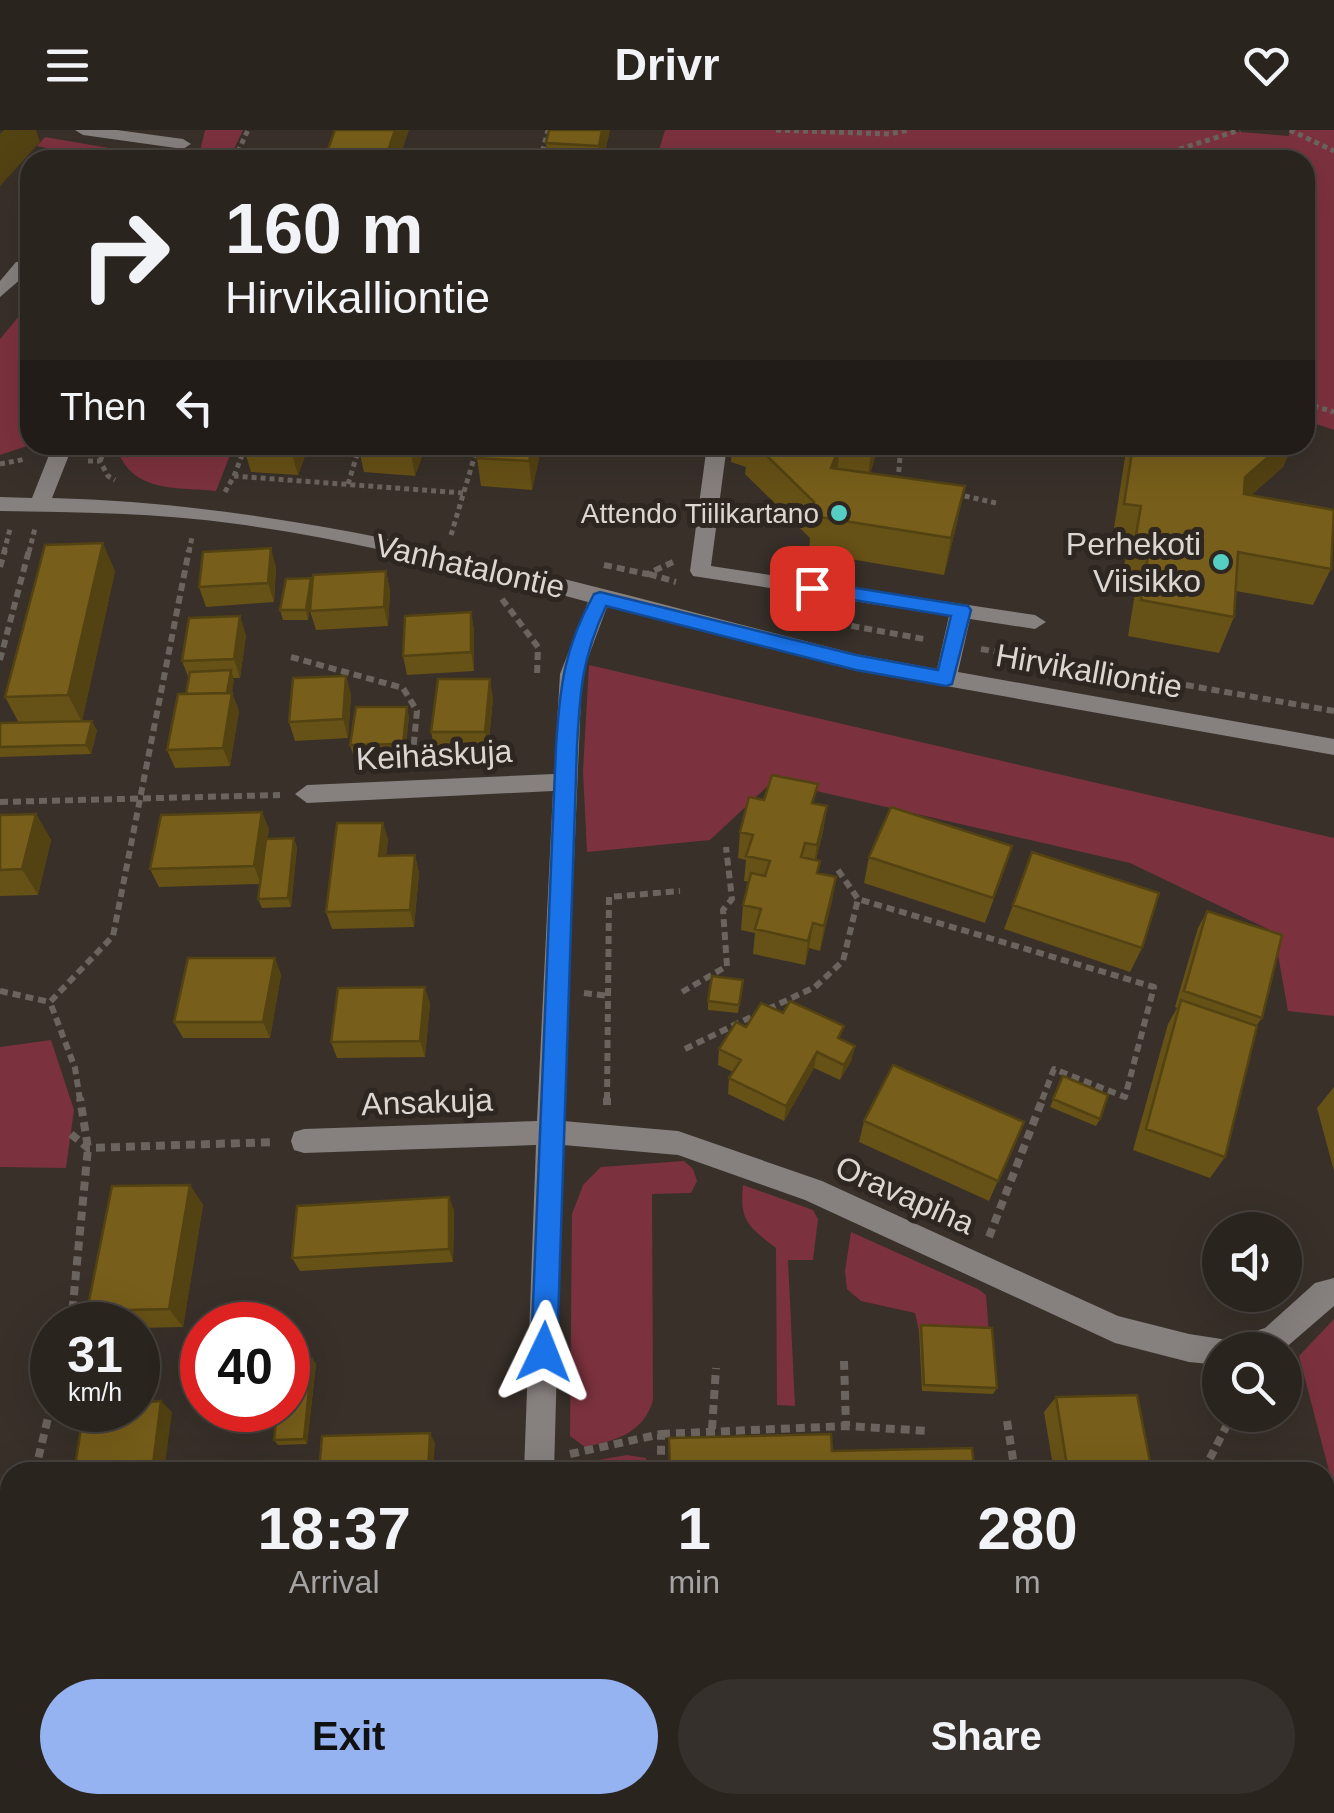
<!DOCTYPE html>
<meta charset="utf-8">
<style>
:root{--surface:#2a241f;--page:#36302c;--text:#f1f3f6;--muted:#a5a4a4;--line:#46413d;--accent:#95b2f1}
body{margin:0;font-family:Arial,sans-serif;background:var(--page);color:var(--text);height:100vh;display:flex;flex-direction:column;font-size:38px;white-space:nowrap}
*{box-sizing:border-box;margin:0}
p{font-size:32px;color:var(--muted)}
.icon{flex:none;width:55px;height:55px;fill:none;stroke:currentColor;stroke-width:2;stroke-linecap:round;stroke-linejoin:round}
.map{position:relative;flex:1;overflow:hidden}
.drawer{position:absolute;left:0px;top:1332px;width:1335px;height:352px;display:flex;flex-direction:column;background:var(--surface);border-radius:30px 30px 0 0;box-shadow:0 10px 40px #0002,0 0 0 2px var(--line)}
.drawer>*{flex:none}
.guide{position:absolute;left:20px;top:20px;width:1295px;height:305px;border-radius:30px;box-shadow:0 10px 40px #0002,0 0 0 2px var(--line);background:#2a241f;color:var(--text);overflow:hidden}
.buttons{position:absolute;left:1202px;top:1082px;display:grid;gap:20px}
.buttons a{display:grid;place-items:center;width:100px;height:100px;border-radius:50%;background:var(--surface);box-shadow:0 10px 40px #0002,0 0 0 2px var(--line);font-size:50px}
.speed{position:absolute;left:30px;top:1172px;display:flex;gap:20px;font-size:50px;font-weight:700;text-align:center}
.speed>*{display:grid;place-content:center;width:130px;height:130px;border-radius:50%;background:var(--surface);box-shadow:0 10px 40px #0002,0 0 0 2px var(--line);line-height:1}
.speed small{font-size:25px;font-weight:400}
.speed .limit{border:15px solid #d22;background:#fff;color:#111}
.pin{position:absolute;display:grid;place-items:center;width:85px;height:85px;color:#fff;margin:-42px;border-radius:20px;box-shadow:0 5px 15px #0006}
.me{position:absolute;width:110px;margin:-55px;rotate:2deg;stroke-linejoin:round;filter:drop-shadow(0 0 8px #0008)}
.turn{display:flex;align-items:center;gap:35px;height:210px;padding:0 40px;font-size:45px}
.turn .icon{width:130px;height:130px;stroke-width:2.5}
.turn b{display:block;font-size:70px;line-height:85px}
.then{display:flex;align-items:center;height:95px;padding:0 40px;background:#0003;gap:20px;font-size:38px}
.eta{display:flex;justify-content:space-evenly;align-items:center;height:170px;text-align:center}
.eta b{font-size:60px;font-weight:700;line-height:70px}
.cta{display:flex;gap:20px;margin-top:auto;padding:20px 40px}
.cta a{flex:1;height:115px;border-radius:60px;background:var(--accent);color:#111;font-size:40px;font-weight:700;line-height:115px;text-align:center}
.cta a+a{background:var(--page);color:var(--text)}
header{display:flex;justify-content:space-between;align-items:center;height:130px;padding:0 40px;background:var(--surface);font-size:45px;font-weight:700}
.map>svg:first-child{display:block}
.green{fill:#7c323e}
.lines{fill:none;stroke-linecap:round;stroke-linejoin:round}
.path-far2{stroke:#6b645e;stroke-width:5;stroke-dasharray:5 4;stroke-linecap:butt}
.path-far1{stroke:#6b645e;stroke-width:6;stroke-dasharray:8 5;stroke-linecap:butt}
.path{stroke:#6b645e;stroke-width:8;stroke-dasharray:9 6;stroke-linecap:butt}
.minor{fill:#86807e;fill-rule:evenodd}
.wall{fill:#665116}
.shaded-wall{fill:#534212}
.building{fill:#775e1a;stroke:#534212;stroke-width:2.5}
.route{fill:#1a73e8;stroke:#114b97;stroke-width:2.5}
.poi-dot{fill:#55cec4;stroke:#2e2620;stroke-width:4}
.labels{text-anchor:middle;stroke-width:10;stroke-linejoin:round;paint-order:stroke}
.far-poi-label{font-size:28px;fill:#dcd6d2;stroke:#2e2620;text-anchor:end}
.poi-label{font-size:32px;fill:#dcd6d2;stroke:#2e2620;text-anchor:end}
.street-label{font-size:32px;fill:#dcd6d2;stroke:#2e2620}
</style>
<header><svg class="icon" aria-label="menu" viewBox="0 0 24 24"><path d="M4 6h16M4 12h16M4 18h16"/></svg>Drivr<svg class="icon" aria-label="heart" viewBox="0 0 24 24"><path d="M12 20l-8-8c-3-5 5-10 8-4 3-6 11-1 8 4z"/></svg></header>
<div class="map">
<svg width="1334" height="1683" viewBox="0 0 1334 1683">
<rect width="100%" height="100%" fill="#383029"/>
<!-- green -->
<path class="green" d="M205,0H243L229,30H198Z
M665,0H1215L1289,6V0H1334V300L1305,290V30H656Z
M45,7L126,21L152,19L156,30H105L37,16Z
M30,173V315L0,325V209Z
M123,315H234L216,361C179,357 136,363 119,324Z
M589,535L1334,708V886L1288,881L1274,802L1130,733L773,651L710,710L587,722L583,641Z
M51,910L74,980L66,1038L0,1037V917Z
M684,1031L693,1039L697,1051L691,1063L652,1064L653,1270C644,1303 615,1311 585,1317L570,1306L572,1084L583,1055L601,1037Z
M743,1055L813,1080L818,1089L813,1130H788L795,1276L777,1275L776,1118C749,1097 739,1091 743,1055Z
M851,1102L978,1159L986,1165L989,1204L919,1201L915,1183L861,1171L847,1159L845,1141Z
M1334,1189V1360L1299,1226Z
M627,1325L646,1328L648,1342H568L569,1335Z"/>
<g class="lines">
<!-- path-far2 -->
<path class="path-far2" d="M776,0L889,4L909,0
M1290,0L1334,21
M234,30L248,0
M540,30L548,0
M1145,30L1240,0
M1305,273L1334,282
M88,331H100L108,346L115,350
M100,331L107,315
M0,334L26,329
M234,346L246,315
M898,351L901,315
M348,354L360,315
M225,362L234,346L463,363
M956,364L996,373
M451,405L478,315
M4,422L10,399
M29,422L35,398
M189,422L192,407"/>
<!-- path-far1 -->
<path class="path-far1" d="M604,435L647,444L673,432
M0,437L5,420
M649,444L676,452
M502,469L538,517L537,545
M813,489L924,509
M981,519L1334,581
M291,527L403,558L417,581L412,632
M0,530L29,420
M0,672L280,665
M838,740L858,769L1154,857L1125,967L1054,939L1042,970
M0,861L50,872
M682,862L727,836L723,780L732,769L726,717
M584,863L609,866
M768,879L815,857L843,831L858,769
M685,919L757,884
M80,970L75,938L50,872L113,806L189,420
M607,970L609,767L680,761"/>
<!-- path -->
<path class="path" d="M607,975V968
M71,1004L88,1018L275,1012
M989,1107L1043,968
M71,1195L88,1018L80,968
M844,1231L846,1296
M1007,1291L1015,1342
M712,1299L716,1238
M661,1304L846,1296L929,1301
M570,1324L661,1304V1342
M35,1342L52,1271
M1203,1342L1227,1295
M0,1490L10,1448
M0,1491H10
M660,1675V1683
M1075,1675L1076,1683
M1261,1675L1263,1683
M875,1683L876,1675"/>
<!-- minor -->
<path class="minor" d="M75,0H117L183,9L191,14L183,19L83,5Z
M30,131V141L0,167V151L16,132Z
M53,315H73L52,368C327,375 590,458 856,524L937,539L949,486L693,446L690,441L707,315H727L711,436L1035,485L1046,492L1035,499L970,489L958,542L1334,609V625L856,540L607,477L582,544L563,991L678,1001L822,1051L1118,1186L1189,1204L1228,1210L1265,1198L1315,1153L1334,1148V1176L1283,1220H1220V1235L1189,1232L1115,1213L805,1070L678,1025L563,1015L554,1342H524L536,1015L304,1023L294,1020L291,1011L294,1002L304,999L537,991L553,661L307,673L295,664L307,655L554,644L560,544L588,472C472,440 356,410 237,394C158,383 79,382 0,381V367L32,368Z
M509,1675H543L542,1683H508Z"/>
</g>
<!-- wall -->
<path class="wall" d="M549,0H610L603,30H547L546,13Z
M243,315H309L298,345L251,342Z
M358,315H426L415,346L364,342Z
M542,315L532,360L481,356L477,328Z
M732,315H879L870,343L957,393L944,445L809,422L810,408L745,344L746,337L731,332Z
M1129,315H1292L1283,337L1251,365L1331,439L1313,475L1236,461L1234,487L1219,523L1128,506L1137,450L1122,448L1128,413L1112,411L1125,327Z
M276,437L274,472L206,477L199,457Z
M115,441L82,591L97,600L91,624L0,627V593H19L5,567Z
M386,441L390,461L388,496L316,500L310,481L311,471L308,490H283L280,480L311,448L313,455Z
M471,482L474,501V541L407,545L403,526Z
M246,505L240,548H233L232,563L239,581L230,636L175,638L167,620L186,564L189,549L182,531Z
M346,546L351,565L348,608L295,611L289,592Z
M493,568L488,620H435L431,602Z
M409,586L405,623L353,624L350,615Z
M764,670L827,676L823,702L816,730L818,744L836,747L820,821L809,818L805,835L753,824L755,803L741,800L743,775L749,752L744,751L746,730L738,728L740,702Z
M262,682L269,700L267,709L297,717L291,777L262,778L258,769L260,754L159,757L150,739Z
M36,684L51,710L38,765L0,766V685Z
M383,693L388,710L386,726L415,725L419,743L414,797L332,799L326,782Z
M869,727L1004,741L985,793L864,753Z
M1013,775L1142,818L1130,842L1004,799Z
M1207,781L1262,888L1256,896L1225,1027L1210,1048L1133,1020L1168,894L1177,878L1175,877L1198,798Z
M275,828L281,845L270,908H183L174,892Z
M743,850L738,883L708,880V871Z
M430,873L425,927L337,928L331,912Z
M746,897L841,910L855,916L851,931L840,950L814,938L784,991L728,964L729,948L733,942L718,935L719,919Z
M1063,946L1100,989L1096,996L1050,977Z
M1334,957V1041L1317,978Z
M864,991L1024,992L989,1071L859,1012Z
M190,1055L203,1075L183,1197L138,1198V1195H100L87,1181Z
M454,1080L453,1132L300,1141L292,1128Z
M921,1195L997,1258L993,1264L922,1261L919,1201Z
M312,1229L316,1234L307,1314L278,1315L274,1310Z
M1056,1267L1152,1342H1054L1044,1282Z
M1334,1421V1680L1292,1682L1291,1675H1325Z
M900,1675H1006L1005,1683H899Z"/>
<!-- shaded-wall -->
<path class="shaded-wall" d="M4,0H36L40,12L0,56V4Z
M395,0H409L399,30H385Z
M602,0H610L603,30H599V16Z
M291,315H309L298,345L290,317Z
M411,315H426L415,346L410,318Z
M533,315H542L532,360L529,331Z
M840,315L836,352L831,338Z
M872,315H879L867,354Z
M1282,315H1292L1283,337L1230,384L1245,347Z
M965,356L957,393L944,445L951,408Z
M103,413L115,441L82,592L68,565Z
M271,418L276,437L274,472L268,453Z
M386,441L390,461L388,496L384,477Z
M311,448L313,458L308,490L306,480Z
M471,482L474,501V541L471,522Z
M240,486L246,505L240,548L234,529Z
M231,540L234,550L232,563L239,581L230,636L223,618L226,568Z
M346,546L351,565L348,608L343,589Z
M490,549L493,568L488,620L485,602Z
M407,577L409,586L405,623L403,614Z
M92,591L97,600L91,624L86,615Z
M827,676L823,702L813,741L817,715Z
M262,682L269,700L261,754L254,736Z
M36,684L51,710L38,765L22,739Z
M383,693L388,710L384,743L379,726Z
M294,708L297,717L291,777L288,768Z
M415,725L419,743L414,797L410,780Z
M836,747L832,772L820,821L824,796Z
M813,793L809,818L805,835L808,811Z
M275,828L281,845L270,908L263,892Z
M425,857L430,873L425,927L420,911Z
M855,916L851,931L840,950L844,935Z
M817,922L814,938L784,991L786,976Z
M190,1055L203,1075L183,1197L169,1179Z
M449,1067L454,1080L453,1132L449,1119Z
M312,1229L316,1234L307,1314L304,1309Z
M161,1271L172,1282L164,1342H152Z
M430,1303L435,1313L433,1342H428Z
M96,1675H116L115,1683H95Z
M380,1675H390V1683H380Z"/>
<!-- building -->
<path class="building" d="M335,0H395L385,30H324Z
M549,0H602L599,16L546,13Z
M380,315H411L410,318Z
M481,315H533L529,331L477,328Z
M756,315H840L831,338L965,356L951,408L813,386L814,372Z
M843,315H872V317Z
M1133,315H1282L1245,347L1244,364L1334,380L1331,439L1238,422L1234,487L1141,470L1150,414L1135,411L1141,376L1124,374Z
M103,413L68,565L5,567L45,415Z
M271,418L268,453L199,457L203,422Z
M386,441L384,477L310,481L313,445Z
M311,448L306,480H280L286,449Z
M471,482V522L403,526L405,486Z
M240,486L234,529L182,531L189,488Z
M231,540L227,563L186,564L190,542Z
M346,546L343,589L289,592L293,548Z
M438,549H490L485,602H431Z
M232,563L223,618L167,620L178,564Z
M356,577H407L403,614L350,615Z
M92,591L86,615L0,617V593Z
M772,645L818,654L812,673L827,676L817,715L805,713L801,727L820,731L817,743L836,747L824,796L813,793L808,811L755,799L761,779L743,775L751,743L765,746L770,731L746,726L753,705L740,702L749,667L764,670Z
M891,677L1012,716L993,768L869,727Z
M262,682L254,736L150,739L161,685Z
M36,684L22,739L0,740V685Z
M337,693H383L379,726L415,725L410,780L326,782Z
M294,708L288,768L258,769L266,709Z
M1032,722L1159,763L1142,818L1013,775Z
M1207,781L1282,805L1262,888L1184,861Z
M188,828H275L263,892H174Z
M712,846L743,850L739,875L708,871Z
M425,857L420,911L331,912L338,858Z
M1181,870L1257,896L1225,1027L1146,999Z
M790,871L844,896L838,908L855,916L844,935L817,922L786,976L729,948L741,930L719,919L736,892L746,897L761,873L783,883Z
M893,935L1024,992L998,1051L864,991Z
M1063,946L1108,965L1100,989L1053,969Z
M190,1055L169,1179L87,1181L112,1056Z
M449,1067V1119L292,1128L297,1076Z
M921,1195L992,1198L997,1258L924,1255Z
M312,1229L304,1309L274,1310L277,1280H288V1230Z
M1137,1265L1152,1342H1068L1056,1267Z
M161,1271L152,1342H74L84,1280H138V1273Z
M430,1303L428,1342H319L322,1306Z
M831,1304L832,1321L972,1318L975,1342H670L669,1308Z
M1325,1388L1334,1421V1678H1315L1314,1675H1325Z
M10,1629V1675H96L95,1683H1Z
M243,1675H380V1683H243Z
M691,1675H782V1683H691Z
M908,1675H1006L1005,1683H907Z"/>
<!-- route -->
<path class="route" d="M812,451L968,476L971,480L952,554L946,556L856,540L606,476C582,528 580,560 577,616L557,1222L553,1231L544,1235L535,1231L531,1222L556,616C560,556 564,518 594,464L600,462L856,525L938,540L951,486L805,462V453Z"/>
<!-- markers -->
<g class="poi-dot">
<circle cx="839" cy="383" r="10"/>
<circle cx="1221" cy="432" r="10"/>
</g>
<g class="labels">
<!-- far-poi labels -->
<g class="far-poi-label">
<text x="819" y="393">Attendo Tiilikartano</text>
</g>
<!-- poi labels -->
<g class="poi-label">
<text x="1201" y="425">Perhekoti<tspan x="1201" dy="37">Viisikko</tspan></text>
</g>
<!-- street labels -->
<g class="street-label">
<text transform="translate(470 436) rotate(13)" y="11">Vanhatalontie</text>
<text transform="translate(1089 541) rotate(10)" y="11">Hirvikalliontie</text>
<text transform="translate(434 625) rotate(-3)" y="11">Keihäskuja</text>
<text transform="translate(427 972) rotate(-2)" y="11">Ansakuja</text>
<text transform="translate(905 1065) rotate(24)" y="11">Oravapiha</text>
</g>
</g>
</svg>
<div class="buttons">
<a><svg class="icon" aria-label="sound" viewBox="0 0 24 24"><path d="M4 9h4l5-4v14l-5-4H4zM17 9q2 3 0 6"/></svg></a>
<a><svg class="icon" aria-label="search" viewBox="0 0 24 24"><circle cx="10" cy="10" r="6"/><path d="M15 15l6 6"/></svg></a>
</div>
<div class="speed"><div>31<small>km/h</small></div><div class="limit">40</div></div>
<div class="pin" style="left:812px;top:458px;background:#d93025"><svg class="icon" aria-label="arrive" viewBox="0 0 24 24"><path d="M6 21V4h12l-3 4 3 4H6"/></svg></div>
<svg class="me" style="left:544px;top:1222px" viewBox="-20 -20 40 40"><path d="M0-17L14 15 0 8-14 15z" fill="#1a73e8" stroke="#fff" stroke-width="4"/></svg>
<div class="guide">
<div class="turn"><svg class="icon" aria-label="right" viewBox="0 0 24 24"><path d="M7 20v-9h11M14 6l5 5-5 5"/></svg><div><b>160 m</b>Hirvikalliontie</div></div>
<div class="then">Then<svg class="icon" aria-label="left" viewBox="0 0 24 24"><path d="M17 20v-9H6M10 6l-5 5 5 5"/></svg></div>
</div>
<section class="drawer">
<div class="eta">
<div><b>18:37</b><p>Arrival</p></div>
<div><b>1</b><p>min</p></div>
<div><b>280</b><p>m</p></div>
</div>
<div class="cta"><a>Exit</a><a>Share</a></div>
</section>
</div>
